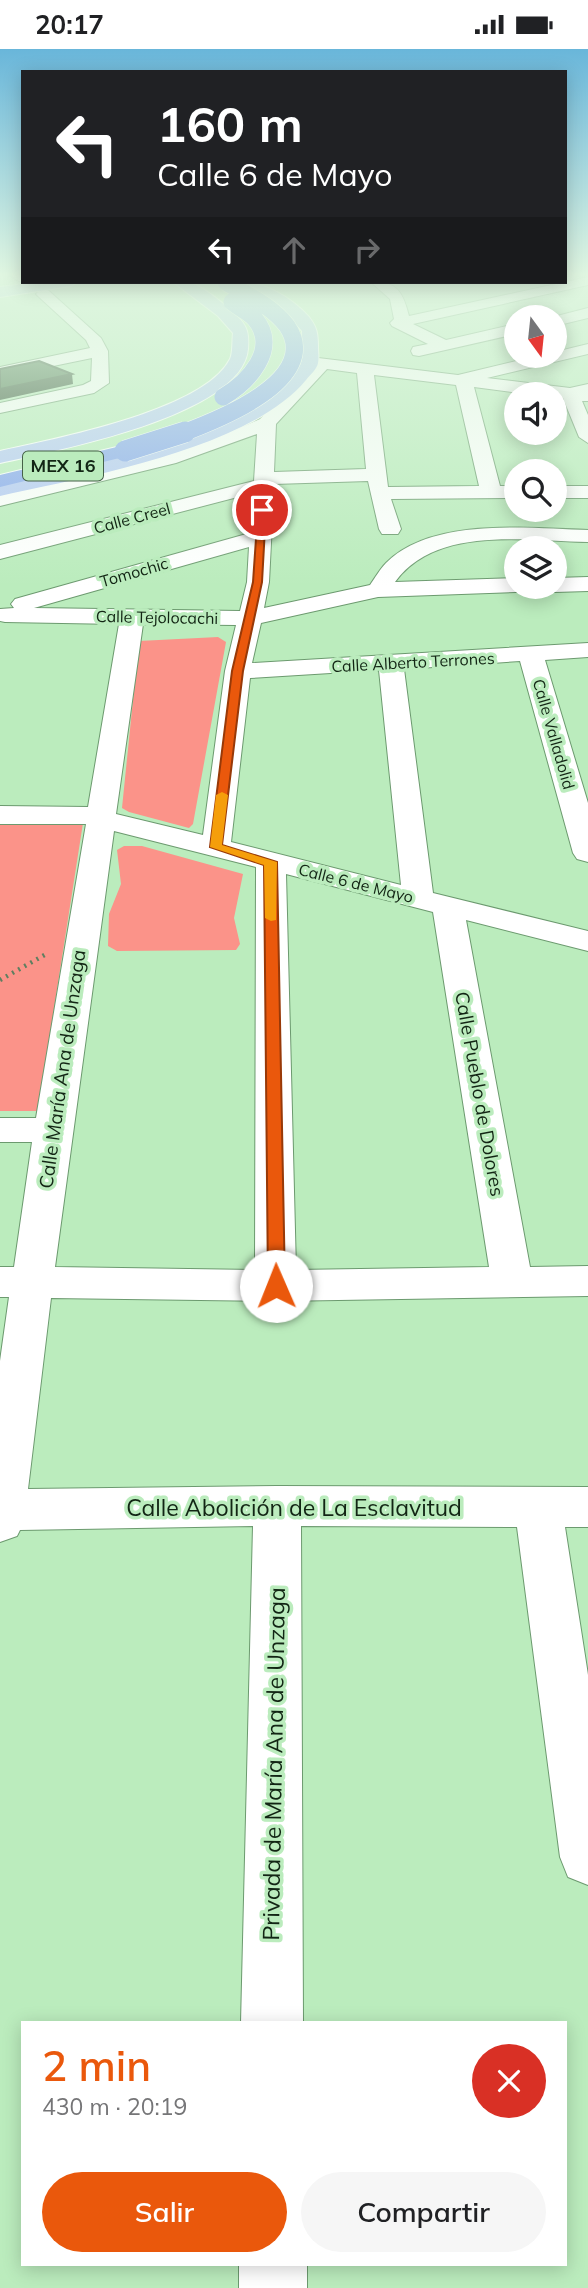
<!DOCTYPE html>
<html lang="es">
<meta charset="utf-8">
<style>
:root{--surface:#fff;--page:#f6f6f6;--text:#202124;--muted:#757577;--accent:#ea580c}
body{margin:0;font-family:Mulish,sans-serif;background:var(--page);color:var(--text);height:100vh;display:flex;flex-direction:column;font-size:26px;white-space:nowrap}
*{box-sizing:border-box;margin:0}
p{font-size:23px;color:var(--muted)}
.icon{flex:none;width:38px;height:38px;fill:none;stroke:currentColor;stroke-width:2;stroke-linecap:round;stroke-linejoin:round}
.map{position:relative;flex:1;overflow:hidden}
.side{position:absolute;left:21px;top:1972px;width:546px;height:245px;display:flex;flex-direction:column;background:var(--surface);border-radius:0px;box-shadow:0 4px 18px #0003}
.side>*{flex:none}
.banner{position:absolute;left:21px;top:21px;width:546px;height:214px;border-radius:0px;box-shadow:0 4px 18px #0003;background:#202124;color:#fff;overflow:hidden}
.needle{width:46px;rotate:165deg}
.fabs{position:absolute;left:504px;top:256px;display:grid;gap:14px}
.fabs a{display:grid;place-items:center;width:63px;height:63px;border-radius:50%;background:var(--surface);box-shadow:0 4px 18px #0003;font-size:35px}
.pin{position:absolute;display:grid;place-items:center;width:60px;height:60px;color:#fff;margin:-30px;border:4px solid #fff;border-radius:50%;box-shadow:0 2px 7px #0007}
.me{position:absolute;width:77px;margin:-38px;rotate:359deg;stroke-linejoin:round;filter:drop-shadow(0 0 5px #0008)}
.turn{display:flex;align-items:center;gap:24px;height:147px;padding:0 21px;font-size:32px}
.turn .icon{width:91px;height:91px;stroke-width:2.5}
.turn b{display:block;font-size:49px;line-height:60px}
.lanes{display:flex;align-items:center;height:66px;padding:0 21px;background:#0003;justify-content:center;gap:35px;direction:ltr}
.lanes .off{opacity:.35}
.round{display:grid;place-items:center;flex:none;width:74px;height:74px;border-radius:37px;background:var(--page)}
.headline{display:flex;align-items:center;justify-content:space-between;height:119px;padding:0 21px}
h1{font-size:42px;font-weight:600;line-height:52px;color:var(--accent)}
.cta{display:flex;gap:14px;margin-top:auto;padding:14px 21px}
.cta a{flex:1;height:80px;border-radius:42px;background:var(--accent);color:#fff;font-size:28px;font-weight:600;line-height:80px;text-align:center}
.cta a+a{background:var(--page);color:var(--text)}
.status{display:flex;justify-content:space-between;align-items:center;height:49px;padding:0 35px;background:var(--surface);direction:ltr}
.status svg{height:19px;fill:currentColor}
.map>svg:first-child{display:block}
.green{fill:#fb9389}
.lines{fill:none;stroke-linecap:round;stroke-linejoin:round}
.minor-casing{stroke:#6c9a6f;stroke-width:2}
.major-casing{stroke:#fff;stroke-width:2}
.highway-casing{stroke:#fff;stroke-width:2}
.path{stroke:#5e7f60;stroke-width:4.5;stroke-dasharray:2 5;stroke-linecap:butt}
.minor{fill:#fff;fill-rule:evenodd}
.major{fill:#b7caf7;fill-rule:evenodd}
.highway{fill:#87a7f1;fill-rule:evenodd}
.highway-bridge-far1-casing{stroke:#fff;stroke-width:18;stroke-linecap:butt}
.highway-bridge-casing{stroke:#fff;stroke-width:22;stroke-linecap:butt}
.highway-bridge-far1{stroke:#87a7f1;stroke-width:17}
.highway-bridge{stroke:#87a7f1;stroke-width:21}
.shaded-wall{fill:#2b4a2d}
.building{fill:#3d6940;stroke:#2b4a2d;stroke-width:2}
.route{fill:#ea580c;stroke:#983908;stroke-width:2}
.slow{fill:#f59e0b}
.labels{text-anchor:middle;stroke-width:7;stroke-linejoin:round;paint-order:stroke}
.far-street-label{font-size:16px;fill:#122514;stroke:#bbecbd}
.shield{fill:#bbecbd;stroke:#456147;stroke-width:2}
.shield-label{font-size:18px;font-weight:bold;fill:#122514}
.street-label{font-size:19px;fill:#122514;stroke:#bbecbd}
.near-street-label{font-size:23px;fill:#122514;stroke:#bbecbd}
</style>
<div class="status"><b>20:17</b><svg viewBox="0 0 49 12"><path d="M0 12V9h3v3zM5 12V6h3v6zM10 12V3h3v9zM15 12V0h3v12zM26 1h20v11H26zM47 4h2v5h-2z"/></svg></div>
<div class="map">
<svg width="588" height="2239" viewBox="0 0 588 2239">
<rect width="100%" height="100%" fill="#bbecbd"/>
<!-- green -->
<path class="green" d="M218,588L226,593L193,775L189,779L129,763L122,759L139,592Z
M83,774L38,1062H0V775Z
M124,797H142L243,825L234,869L240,895L236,901L117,902L108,897L109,865L121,835L117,801Z"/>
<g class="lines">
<defs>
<path id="minor" d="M10,224H23V233H26C19,234 13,229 10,224Z
M588,228V236L413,275L446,291L516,275V285L419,307L413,306L411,302L413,298L428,295L392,277L390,274L394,270L390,250L371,233C397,232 403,243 409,267Z
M44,240L49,242L101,289L108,302L109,334L94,344L0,364V354L83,336L91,332L92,309L0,328V318L90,299L86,291L39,248L36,245L39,242Z
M588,259V269L555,277L553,268Z
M588,295V305L487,329L570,339L588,335V352H582L588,366V394L579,388L563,349L555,348V345H526L474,338L500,437H516V449L391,450L401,480L398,485H382L379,480L368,432L274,435L269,533L264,559L370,536C375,529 380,520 386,514C431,468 529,479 588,481V493C527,492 436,476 395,533L516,529V537H527L516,543L378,548L261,574L252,614L588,594V608L545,611L588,754V813L577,810L573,804L520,612L404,620L433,844L588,882V902L466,871L530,1218L588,1217V1247L276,1252L51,1249L28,1440L277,1437L588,1438V1478H565L588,1626V1836L568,1828L560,1808L517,1478L301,1477L303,1974H241L253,1477L20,1481L17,1487L0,1493V1312L9,1248H0V1218H14L32,1093H0V1069H36L86,775H0V757L88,758L119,575L5,573L0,572V560L14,559L11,555L15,550L250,484L253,444L0,510V496L254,432L257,385L176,414L0,457V445L129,415L229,384L260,370L311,318L304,317L302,313L304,309L310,308L458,326L541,306H555V303ZM327,320L357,324L366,420L274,423L276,375ZM374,326L456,336L479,437L388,438ZM249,498L247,533L240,562L34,559ZM143,575L236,576L225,622L203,786L116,765ZM379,621L401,836L231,793L250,629ZM114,782L256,818L255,1221L55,1218ZM286,825L433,863L489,1218L296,1221Z
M555,437H588V449H555Z
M588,528V542L555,543L544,537H555V529Z
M239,2216H307V2239H239Z"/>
<path id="major" d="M41,233H78L71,237L0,248V238Z
M173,233C178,233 184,232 189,233C201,236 227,257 237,267C248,278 249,285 248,300C242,367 54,402 0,414V402C53,390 204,362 230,310C233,304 232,292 233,284L218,267Z
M240,233C265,233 292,249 309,268C317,278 318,285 318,298C318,302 319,309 318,314C317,320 310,326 306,331C249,400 86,428 0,447V435C79,418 239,388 291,326C294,323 300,318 301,314C304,306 302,291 302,282L286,264Z"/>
<path id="highway" d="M125,396L135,402L132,406L0,438V426Z"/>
</defs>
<!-- minor casing -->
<use href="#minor" class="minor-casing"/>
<!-- major casing -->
<use href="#major" class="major-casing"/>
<!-- highway casing -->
<use href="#highway" class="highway-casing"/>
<!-- path -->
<path class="path" d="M0,931L48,904"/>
<!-- minor -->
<use href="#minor" class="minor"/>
<!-- major -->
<use href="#major" class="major"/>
<!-- highway -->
<use href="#highway" class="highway"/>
<defs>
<path id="highway-bridge-far1" d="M223,348C248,333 280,300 255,270C249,263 239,259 232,253
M180,385C215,372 324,331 287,277C272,257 247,246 226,233"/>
<path id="highway-bridge" d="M125,402L185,383"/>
</defs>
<!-- highway-bridge-far1 casing -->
<use href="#highway-bridge-far1" class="highway-bridge-far1-casing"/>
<!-- highway-bridge casing -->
<use href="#highway-bridge" class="highway-bridge-casing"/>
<!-- highway-bridge-far1 -->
<use href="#highway-bridge-far1" class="highway-bridge-far1"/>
<!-- highway-bridge -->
<use href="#highway-bridge" class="highway-bridge"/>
</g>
<!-- shaded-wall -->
<path class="shaded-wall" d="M72,325L73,335L0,351V340Z"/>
<!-- building -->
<path class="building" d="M39,312L72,325L0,340V320Z"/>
<!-- sky -->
<linearGradient id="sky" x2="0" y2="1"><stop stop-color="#69b6da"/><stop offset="0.42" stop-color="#e0f6e1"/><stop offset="1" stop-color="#e0f6e1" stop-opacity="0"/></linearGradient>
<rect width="588" height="537" fill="url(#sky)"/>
<!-- route -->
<path class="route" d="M262,459L266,461L262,533L243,622L222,796L277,813L285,1237L282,1242H270L268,1237L264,816L210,798L232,622L253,533L258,461Z"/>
<!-- slow -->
<path class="slow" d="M222,743L228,746L222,796L277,813L276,871L271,872L265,869L264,816L210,798L216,746Z"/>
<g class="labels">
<!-- far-street labels -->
<g class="far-street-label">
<text transform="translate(132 469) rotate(-15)" y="6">Calle Creel</text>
<text transform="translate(134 523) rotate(-16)" y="6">Tomochic</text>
<text transform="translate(157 568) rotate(1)" y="6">Calle Tejolocachi</text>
<text transform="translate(413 613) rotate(-3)" y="6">Calle Alberto Terrones</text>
<text transform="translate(554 685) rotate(74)" y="6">Calle Valladolid</text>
<text transform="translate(356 834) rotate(14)" y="6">Calle 6 de Mayo</text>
</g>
<!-- shield labels -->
<rect class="shield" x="23" y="402.5" width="80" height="29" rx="5"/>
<g class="shield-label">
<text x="63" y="423">MEX 16</text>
</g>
<!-- street labels -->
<g class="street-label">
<text transform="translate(62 1020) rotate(-82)" y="7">Calle María Ana de Unzaga</text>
<text transform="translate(480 1045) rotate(80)" y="7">Calle Pueblo de Dolores</text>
</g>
<!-- near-street labels -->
<g class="near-street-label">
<text x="294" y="1467">Calle Abolición de La Esclavitud</text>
<text transform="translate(274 1715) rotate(-89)" y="8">Privada de María Ana de Unzaga</text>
</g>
</g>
</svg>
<div class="fabs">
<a><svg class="needle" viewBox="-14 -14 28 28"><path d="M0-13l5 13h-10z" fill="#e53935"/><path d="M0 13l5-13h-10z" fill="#757577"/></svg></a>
<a><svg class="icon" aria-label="sound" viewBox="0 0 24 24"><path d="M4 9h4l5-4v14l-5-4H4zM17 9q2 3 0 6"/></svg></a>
<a><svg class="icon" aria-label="search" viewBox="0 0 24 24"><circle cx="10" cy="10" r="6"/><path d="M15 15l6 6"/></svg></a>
<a><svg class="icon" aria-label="layers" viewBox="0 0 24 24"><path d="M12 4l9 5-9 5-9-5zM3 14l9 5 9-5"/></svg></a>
</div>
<div class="pin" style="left:262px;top:461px;background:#d93025"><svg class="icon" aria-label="arrive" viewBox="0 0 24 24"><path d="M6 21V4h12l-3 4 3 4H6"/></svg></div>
<svg class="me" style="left:276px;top:1237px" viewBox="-20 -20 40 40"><circle r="19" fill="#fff"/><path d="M0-13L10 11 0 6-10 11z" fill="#ea580c"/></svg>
<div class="banner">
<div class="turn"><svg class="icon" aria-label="left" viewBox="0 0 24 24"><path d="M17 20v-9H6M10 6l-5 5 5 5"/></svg><div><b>160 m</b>Calle 6 de Mayo</div></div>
<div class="lanes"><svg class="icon" aria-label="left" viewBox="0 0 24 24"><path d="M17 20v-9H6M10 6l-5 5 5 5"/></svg><svg class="icon off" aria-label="ahead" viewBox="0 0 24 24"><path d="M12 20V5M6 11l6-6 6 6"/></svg><svg class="icon off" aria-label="right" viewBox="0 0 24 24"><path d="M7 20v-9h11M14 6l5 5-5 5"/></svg></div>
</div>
<section class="side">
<div class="headline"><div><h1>2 min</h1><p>430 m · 20:19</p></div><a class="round" style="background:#d93025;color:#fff"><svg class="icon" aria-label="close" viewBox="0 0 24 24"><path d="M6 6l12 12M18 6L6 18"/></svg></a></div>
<div class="cta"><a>Salir</a><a>Compartir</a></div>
</section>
</div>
